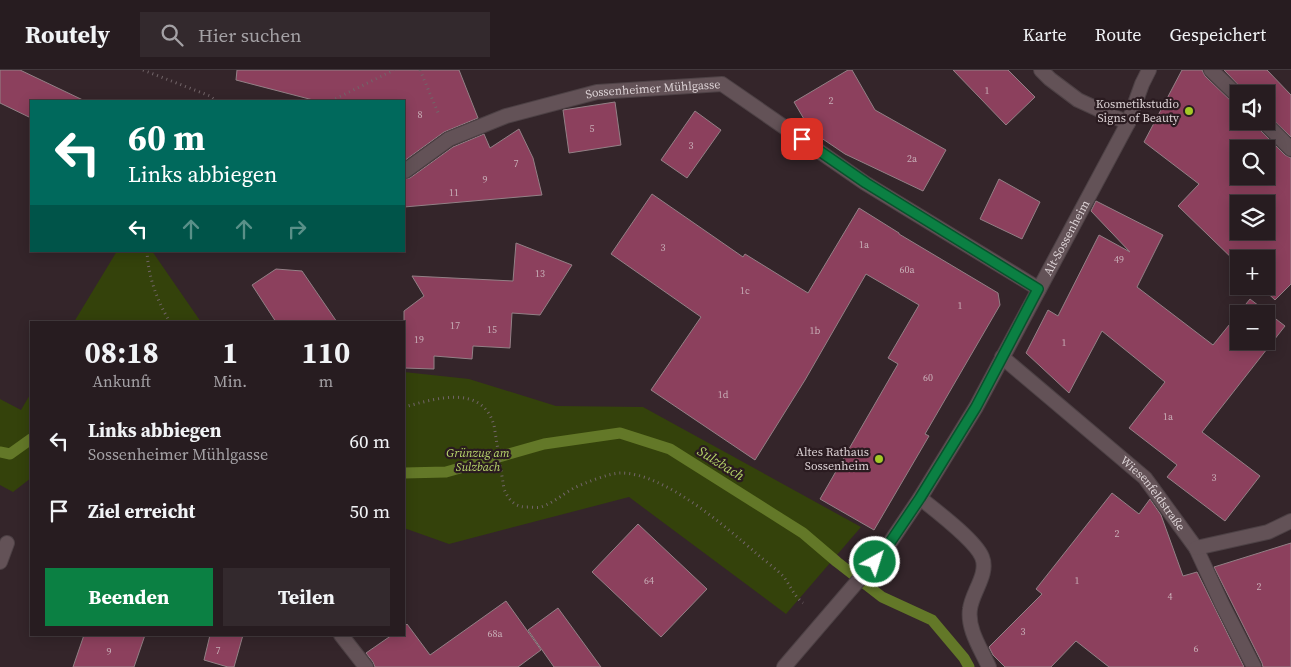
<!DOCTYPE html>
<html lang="de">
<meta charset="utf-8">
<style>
:root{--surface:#271c20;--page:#33292d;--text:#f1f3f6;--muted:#a4a1a5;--line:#433a3e;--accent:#0b8043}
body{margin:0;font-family:"Source Serif 4",serif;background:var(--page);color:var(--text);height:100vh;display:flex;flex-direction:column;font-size:19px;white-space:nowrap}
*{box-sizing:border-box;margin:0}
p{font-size:16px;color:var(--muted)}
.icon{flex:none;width:28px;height:28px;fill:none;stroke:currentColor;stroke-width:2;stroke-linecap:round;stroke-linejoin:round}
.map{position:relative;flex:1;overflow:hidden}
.details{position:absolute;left:30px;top:251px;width:375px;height:315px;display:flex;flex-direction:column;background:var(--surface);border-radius:0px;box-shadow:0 2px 12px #0003,0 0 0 1px var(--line)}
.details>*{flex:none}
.banner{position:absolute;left:30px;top:30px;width:375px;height:152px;border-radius:0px;box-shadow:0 2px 12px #0003,0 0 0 1px var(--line);background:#00695c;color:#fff;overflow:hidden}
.buttons{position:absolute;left:1230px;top:15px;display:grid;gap:10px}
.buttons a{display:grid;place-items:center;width:45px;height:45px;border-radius:0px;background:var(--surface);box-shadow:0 2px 12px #0003,0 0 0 1px var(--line);font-size:25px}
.pin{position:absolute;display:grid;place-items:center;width:42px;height:42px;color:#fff;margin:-21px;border-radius:10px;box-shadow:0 2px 8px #0006}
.me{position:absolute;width:55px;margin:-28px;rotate:39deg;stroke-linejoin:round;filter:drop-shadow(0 0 4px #0008)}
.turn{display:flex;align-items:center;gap:18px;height:105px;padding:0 15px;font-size:22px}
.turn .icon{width:65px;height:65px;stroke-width:2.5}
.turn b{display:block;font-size:35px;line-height:42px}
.lanes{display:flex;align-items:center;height:48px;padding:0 15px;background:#0003;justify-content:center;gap:25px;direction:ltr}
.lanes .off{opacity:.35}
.eta{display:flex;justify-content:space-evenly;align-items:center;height:85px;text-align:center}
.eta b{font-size:30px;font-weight:700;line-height:35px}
.button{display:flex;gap:10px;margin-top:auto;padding:10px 15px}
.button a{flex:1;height:58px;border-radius:0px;background:var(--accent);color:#fff;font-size:20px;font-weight:700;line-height:58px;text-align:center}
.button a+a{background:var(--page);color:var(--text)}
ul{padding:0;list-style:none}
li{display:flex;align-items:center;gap:15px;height:70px;padding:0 15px}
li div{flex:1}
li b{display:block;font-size:19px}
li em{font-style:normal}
header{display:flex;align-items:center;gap:30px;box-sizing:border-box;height:70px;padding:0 25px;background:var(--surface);border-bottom:1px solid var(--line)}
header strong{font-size:24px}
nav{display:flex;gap:28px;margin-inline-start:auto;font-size:18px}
.search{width:350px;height:45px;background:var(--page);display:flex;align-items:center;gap:12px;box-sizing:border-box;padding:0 18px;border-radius:0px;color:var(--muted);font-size:19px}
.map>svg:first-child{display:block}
.green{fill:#34420b}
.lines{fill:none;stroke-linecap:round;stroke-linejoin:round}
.stream{stroke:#637828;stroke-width:11}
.building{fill:#8c405d;stroke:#938086;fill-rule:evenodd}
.service-casing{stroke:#4d4145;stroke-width:16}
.minor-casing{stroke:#4d4145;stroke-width:16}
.secondary-casing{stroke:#4d4145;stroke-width:16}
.path{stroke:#726569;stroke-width:3;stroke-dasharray:1 4;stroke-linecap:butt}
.service{stroke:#635257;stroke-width:14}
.minor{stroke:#635257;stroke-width:14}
.secondary{stroke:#635257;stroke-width:14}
.route-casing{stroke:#07532c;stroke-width:12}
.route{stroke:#0b8043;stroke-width:9}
.poi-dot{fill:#a3c926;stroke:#2a1b20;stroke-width:2}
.labels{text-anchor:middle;stroke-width:4.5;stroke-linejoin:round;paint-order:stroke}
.number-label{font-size:10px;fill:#c8aeb7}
.street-label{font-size:12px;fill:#dcd2d5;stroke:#2a1b20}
.poi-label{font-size:12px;fill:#dcd2d5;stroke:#2a1b20;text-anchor:end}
.park-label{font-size:12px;font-style:italic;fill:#bbd96e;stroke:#2a1b20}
.water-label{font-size:14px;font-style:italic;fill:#b3d167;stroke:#2a1b20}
</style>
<header>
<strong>Routely</strong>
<div class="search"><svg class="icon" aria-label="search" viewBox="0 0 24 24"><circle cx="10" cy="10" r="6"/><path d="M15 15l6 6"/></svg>Hier suchen</div>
<nav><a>Karte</a><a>Route</a><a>Gespeichert</a></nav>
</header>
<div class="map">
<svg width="1291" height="597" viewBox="0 0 1291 597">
<rect width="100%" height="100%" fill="#34252a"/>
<!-- green -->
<path class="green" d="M117,181H152L201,252H74Z
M404,302L469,309L556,336L643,337L861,457L786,544L629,427L449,474L404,458Z
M31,323V408L13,422L0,415V329L21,340Z"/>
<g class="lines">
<!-- stream -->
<path class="stream" d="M0,382L10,384L31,369
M404,403L446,402L544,374L620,363L670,379L803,463L837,492L882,527L932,550L964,588L969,597"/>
</g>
<!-- building -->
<path class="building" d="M0,0H20L85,31H31V48L0,33Z
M237,0H459L478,48L444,62L404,91V31H317L236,10Z
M848,0H852L875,40L946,80L923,121L845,84L811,61L794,32Z
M953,0H1008L1035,27L1006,55Z
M1182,0H1202L1205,6L1233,33L1239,36V51H1254L1257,57L1285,85L1291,88V214L1275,230L1260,216H1266V189H1239V195L1178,136L1199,114L1144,72ZM1239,79H1266V106H1239ZM1239,134H1266V161H1239Z
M1224,0H1267L1291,25V67L1266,43V24H1247Z
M615,32L621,75L569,83L563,40Z
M695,41L721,60L687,108L661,90Z
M519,59L533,88L542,125L404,137V109L410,108L453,77L484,64L490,78Z
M999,109L1040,132L1022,169L980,149Z
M652,124L743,187L745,184L808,223L859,138L899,163V164L998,223L1000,235L925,364L929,366L874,460L820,429L898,294L888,288L919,235L866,204L805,310L755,390L651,320L701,247L611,184Z
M1096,131L1163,165L1137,217L1213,275L1250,229L1285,256L1202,362L1260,406L1225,451L1167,407L1177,395L1129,358L1165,312L1102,261L1069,323L1026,283L1048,240L1058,246L1099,165L1130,182L1091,141ZM1239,244H1266V271H1239Z
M516,173L572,195L540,245L512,243L510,278L473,276L472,289L434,286V299L404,298V241L424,226L412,206L513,211Z
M276,199L302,201L337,252H276L252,215Z
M1112,423L1139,444L1150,429L1161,445L1183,506L1197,502L1244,597H1109L1076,571L1051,597H1005L993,585L989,577L1042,524L1036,519Z
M638,454L707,519L661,567L592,502Z
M1291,473V597H1263L1262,593L1214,497Z
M506,531L541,580L518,597H375L373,592L366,583L392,565H404V557L407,554L430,585Z
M558,538L601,597H554L528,560Z
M84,565H145L134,597H73Z
M210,565H243L234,597H228L204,590Z"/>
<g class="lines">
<defs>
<path id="service" d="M1211,0L1239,27
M1263,51L1291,79"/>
<g id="minor">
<path d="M1041,0L1050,9L1078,30L1128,53"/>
<path id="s1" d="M405,101L449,69L506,46L597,22L722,14L865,113L1039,219"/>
<path id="s2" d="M1002,287L1145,408L1196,478L1222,534L1254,597"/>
<path d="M920,428C935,440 975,470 982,487C989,504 972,522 970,539C967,559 981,579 989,597"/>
<path d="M1196,478L1268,462L1291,451"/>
<path d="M0,492L7,473"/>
<path d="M341,565L366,597"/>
</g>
<g id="secondary">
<path id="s3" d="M784,597L887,477L920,428L976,337L1128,53L1142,14L1149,0"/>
</g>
</defs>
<!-- service casing -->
<use href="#service" class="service-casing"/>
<!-- minor casing -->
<use href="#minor" class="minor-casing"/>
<!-- secondary casing -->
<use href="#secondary" class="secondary-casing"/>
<!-- path -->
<path class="path" d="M143,0L210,26L216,31
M420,0L439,45
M331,31L394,0
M147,181C148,206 157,231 170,252
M404,337C435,329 481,313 494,355L504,419C509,431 516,438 529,437C533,437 537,438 541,437C553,433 563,424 574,418C585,413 609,403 621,403C664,403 725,456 757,484C765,491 775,498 783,506C790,515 794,526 803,533"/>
<!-- service -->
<use href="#service" class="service"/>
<!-- minor -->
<use href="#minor" class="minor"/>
<!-- secondary -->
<use href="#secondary" class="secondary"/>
</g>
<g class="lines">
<defs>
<path id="route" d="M802,69L866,113L1038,219L976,337L920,428L887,477L875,492"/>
</defs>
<!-- route casing -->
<use href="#route" class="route-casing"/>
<!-- route -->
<use href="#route" class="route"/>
</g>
<!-- markers -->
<g class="poi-dot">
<circle cx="1189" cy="41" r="5"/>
<circle cx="879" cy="389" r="5"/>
</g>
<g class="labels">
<!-- number labels -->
<g class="number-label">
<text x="987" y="24">1</text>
<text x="831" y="34">2</text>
<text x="420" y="48">8</text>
<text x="592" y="62">5</text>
<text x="691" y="79">3</text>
<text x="912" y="92">2a</text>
<text x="516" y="97">7</text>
<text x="485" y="113">9</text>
<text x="454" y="126">11</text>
<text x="864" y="178">1a</text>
<text x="663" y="181">3</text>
<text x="1119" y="193">49</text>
<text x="907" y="203">60a</text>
<text x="540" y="207">13</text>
<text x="745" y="224">1c</text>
<text x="960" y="239">1</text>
<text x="455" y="259">17</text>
<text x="492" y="263">15</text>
<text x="815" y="264">1b</text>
<text x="419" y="273">19</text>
<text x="1064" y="276">1</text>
<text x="928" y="311">60</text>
<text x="723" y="328">1d</text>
<text x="1168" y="350">1a</text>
<text x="1214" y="411">3</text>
<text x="1117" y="467">2</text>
<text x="649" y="514">64</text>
<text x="1077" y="514">1</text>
<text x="1259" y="520">2</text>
<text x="1170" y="530">4</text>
<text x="1023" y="565">3</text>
<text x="495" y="567">68a</text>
<text x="1196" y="582">6</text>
<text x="218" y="584">7</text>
<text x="109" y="585">9</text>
</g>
<!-- street labels -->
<g class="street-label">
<text dy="4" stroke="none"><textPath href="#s1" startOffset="266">Sossenheimer Mühlgasse</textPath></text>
<text dy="4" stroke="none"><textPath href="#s3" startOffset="516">Alt-Sossenheim</textPath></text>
<text dy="4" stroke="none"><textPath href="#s2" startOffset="204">Wiesenfeldstraße</textPath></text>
</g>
<!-- poi labels -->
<g class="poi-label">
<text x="1179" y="38">Kosmetikstudio<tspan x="1179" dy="14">Signs of Beauty</tspan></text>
<text x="869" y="386">Altes Rathaus<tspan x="869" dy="14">Sossenheim</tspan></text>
</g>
<!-- park labels -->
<g class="park-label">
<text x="478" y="387">Grünzug am<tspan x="478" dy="14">Sulzbach</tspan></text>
</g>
<!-- water labels -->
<g class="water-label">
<text transform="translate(721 393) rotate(32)" y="5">Sulzbach</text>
</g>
</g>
</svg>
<div class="buttons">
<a><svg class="icon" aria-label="sound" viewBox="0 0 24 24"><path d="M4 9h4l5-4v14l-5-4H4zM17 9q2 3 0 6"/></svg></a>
<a><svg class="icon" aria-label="search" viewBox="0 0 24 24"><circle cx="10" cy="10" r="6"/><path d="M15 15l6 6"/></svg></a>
<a><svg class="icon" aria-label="layers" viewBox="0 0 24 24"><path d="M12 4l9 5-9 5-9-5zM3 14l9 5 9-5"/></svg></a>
<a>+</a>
<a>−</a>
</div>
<div class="pin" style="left:802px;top:69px;background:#d93025"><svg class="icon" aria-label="arrive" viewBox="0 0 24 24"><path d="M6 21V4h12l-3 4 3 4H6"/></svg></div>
<svg class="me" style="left:875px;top:492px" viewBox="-20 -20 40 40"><circle r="17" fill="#0b8043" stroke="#fff" stroke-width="3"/><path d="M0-11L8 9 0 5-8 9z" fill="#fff"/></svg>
<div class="banner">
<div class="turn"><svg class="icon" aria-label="left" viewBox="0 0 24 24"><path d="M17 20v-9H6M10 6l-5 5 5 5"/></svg><div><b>60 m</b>Links abbiegen</div></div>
<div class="lanes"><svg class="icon" aria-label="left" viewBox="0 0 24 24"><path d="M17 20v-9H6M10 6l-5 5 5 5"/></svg><svg class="icon off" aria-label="ahead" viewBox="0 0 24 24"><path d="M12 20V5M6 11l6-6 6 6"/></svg><svg class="icon off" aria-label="ahead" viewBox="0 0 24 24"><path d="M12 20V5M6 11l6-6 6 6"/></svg><svg class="icon off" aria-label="right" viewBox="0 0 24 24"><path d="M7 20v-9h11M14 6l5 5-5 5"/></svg></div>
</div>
<section class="details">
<div class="eta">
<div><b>08:18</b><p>Ankunft</p></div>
<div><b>1</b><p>Min.</p></div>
<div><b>110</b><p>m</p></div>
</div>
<ul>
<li><svg class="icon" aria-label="left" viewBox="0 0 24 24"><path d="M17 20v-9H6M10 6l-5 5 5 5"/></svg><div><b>Links abbiegen</b><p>Sossenheimer Mühlgasse</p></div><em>60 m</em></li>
<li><svg class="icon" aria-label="arrive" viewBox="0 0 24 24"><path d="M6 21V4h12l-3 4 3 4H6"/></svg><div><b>Ziel erreicht</b></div><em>50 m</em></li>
</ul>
<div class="button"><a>Beenden</a><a>Teilen</a></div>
</section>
</div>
